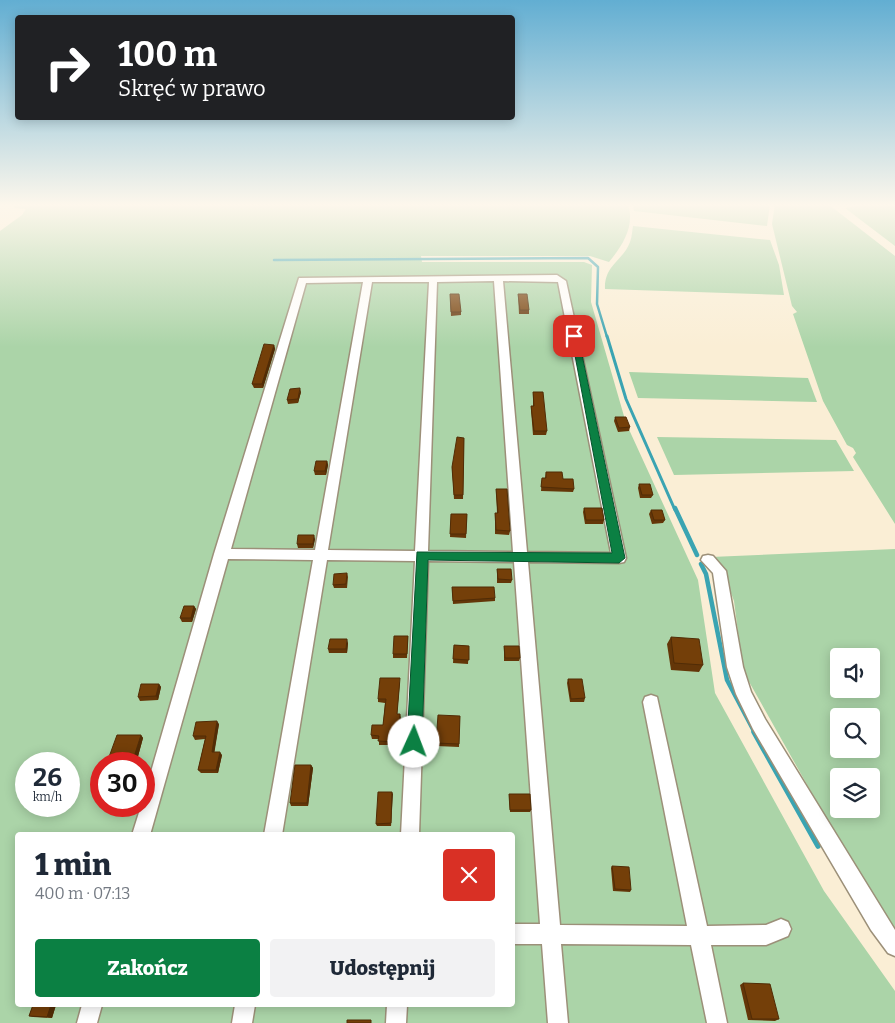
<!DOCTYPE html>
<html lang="pl">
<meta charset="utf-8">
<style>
:root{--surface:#fff;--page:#f2f2f3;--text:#1f2937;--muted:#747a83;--accent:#0b8043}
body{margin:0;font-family:Bitter,serif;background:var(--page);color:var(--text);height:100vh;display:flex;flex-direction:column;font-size:19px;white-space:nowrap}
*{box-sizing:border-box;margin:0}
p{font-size:16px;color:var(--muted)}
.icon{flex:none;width:28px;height:28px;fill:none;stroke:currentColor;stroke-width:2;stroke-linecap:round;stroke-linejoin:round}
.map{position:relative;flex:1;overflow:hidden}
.details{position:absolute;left:15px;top:832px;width:500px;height:175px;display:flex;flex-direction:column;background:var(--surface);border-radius:5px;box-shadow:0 2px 12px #0003}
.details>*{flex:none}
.guide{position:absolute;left:15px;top:15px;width:500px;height:105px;border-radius:5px;box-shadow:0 2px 12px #0003;background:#202124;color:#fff;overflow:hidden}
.controls{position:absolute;left:830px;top:648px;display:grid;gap:10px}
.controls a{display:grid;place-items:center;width:50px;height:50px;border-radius:5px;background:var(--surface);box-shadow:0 2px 12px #0003;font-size:25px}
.speed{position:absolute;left:15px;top:752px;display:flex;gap:10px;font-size:25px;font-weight:700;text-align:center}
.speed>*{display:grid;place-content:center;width:65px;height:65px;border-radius:50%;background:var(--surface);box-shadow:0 2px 12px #0003;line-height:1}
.speed small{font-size:12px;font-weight:400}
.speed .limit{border:8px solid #d22;background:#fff;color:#111}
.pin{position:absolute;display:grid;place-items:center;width:42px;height:42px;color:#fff;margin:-21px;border-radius:10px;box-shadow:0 2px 8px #0006}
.me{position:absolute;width:55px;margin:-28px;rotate:2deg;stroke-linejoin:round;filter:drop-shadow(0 0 4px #0008)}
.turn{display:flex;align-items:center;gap:18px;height:105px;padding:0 20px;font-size:22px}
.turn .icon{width:65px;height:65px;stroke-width:2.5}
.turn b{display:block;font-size:35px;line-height:42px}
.round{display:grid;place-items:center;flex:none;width:52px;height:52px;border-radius:5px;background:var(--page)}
.summary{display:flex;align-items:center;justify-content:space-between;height:85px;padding:0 20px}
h1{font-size:30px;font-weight:800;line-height:38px}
.button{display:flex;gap:10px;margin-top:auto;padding:10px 20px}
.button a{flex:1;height:58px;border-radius:5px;background:var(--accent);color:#fff;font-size:20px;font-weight:800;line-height:58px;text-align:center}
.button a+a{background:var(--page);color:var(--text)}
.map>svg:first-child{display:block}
.green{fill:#abd4a8;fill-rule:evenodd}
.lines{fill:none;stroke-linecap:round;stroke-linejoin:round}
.stream-far3{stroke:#3aa4b2;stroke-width:2.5}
.stream-far2{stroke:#3aa4b2;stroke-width:3}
.stream-far1{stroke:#3aa4b2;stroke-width:4.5}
.stream{stroke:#3aa4b2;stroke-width:5.5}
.minor-casing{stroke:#9c9079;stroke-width:3}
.minor{fill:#fff;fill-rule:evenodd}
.wall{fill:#643608}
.shaded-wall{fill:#512c06}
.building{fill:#743f09;stroke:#512c06}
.route{fill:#0b8043;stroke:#07532c}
</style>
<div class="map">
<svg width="895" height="1023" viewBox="0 0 895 1023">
<rect width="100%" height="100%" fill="#faeed5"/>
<!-- green -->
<path class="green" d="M16,204H628C635,226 623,245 609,262L590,256H421L422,262H584L592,265L591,302L626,423L698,580L715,693L824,891L895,991V1023H0V231L22,215L26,209L14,208ZM26,764H69V806H26ZM101,764H144V806H101ZM18,835H512V1005H18Z
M633,204H770L767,226L634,211Z
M775,204H828L895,256V524L853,457L856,453L853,448L847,445L823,401L793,314L797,312L792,306L772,224Z
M867,204H895V246L845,208Z
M633,226L770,240L779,265L784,295L605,289C604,265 623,261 630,242C632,237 632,231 633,226Z
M629,372L808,378L817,402L638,398Z
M657,437L836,440L854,471L674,475Z
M895,549V931L828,822L743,671L734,601L722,569L711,557ZM839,656H871V689H839ZM839,716H871V749H839ZM839,776H871V809H839Z"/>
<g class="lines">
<!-- stream-far3 -->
<path class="stream-far3" d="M274,260L588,258L598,267L597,304L607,337"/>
<!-- stream-far2 -->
<path class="stream-far2" d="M607,336L626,399L675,510"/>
<!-- stream-far1 -->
<path class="stream-far1" d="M675,508L697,555
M701,564L706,574L727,680L755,733"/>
<!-- stream -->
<path class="stream" d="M754,732L818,846"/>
<defs>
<path id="minor" d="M557,275L566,281L626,558L624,562L619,563L528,562L560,925L687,926L643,702L645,697L651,695L657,697L707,926L766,925L781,919L788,922L791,929L788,936L766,945H711L727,1023H707L691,945L561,944L568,1023H548L542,944H512V924H540L514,562L428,561L419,835H401L415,561L327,560L282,835H264L313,560L228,559L150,835H132L141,806H144V796L214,554L299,278ZM494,281L513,552L428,551L437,282ZM503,281L558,282L611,553L527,552ZM363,282L315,550L231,549L306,283ZM372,282H429L415,551L328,550Z
M708,555L713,556L726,571L743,667L751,692L765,719L895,930V956L888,953L871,930L753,729L736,694L727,667L713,573L701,560L703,556Z
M82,1005H102L97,1023H77Z
M235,1005H255L252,1023H232Z
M387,1005H407L406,1023H386Z"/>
</defs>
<!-- minor casing -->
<use href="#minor" class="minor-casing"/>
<!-- minor -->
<use href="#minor" class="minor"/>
</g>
<!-- wall -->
<path class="wall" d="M450,294L461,312V315L451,316Z
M518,294L529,310V314H519Z
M274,345L275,349L263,388H254L252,384Z
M301,392L298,403L288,404L287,400Z
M533,392L547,431L546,435H533L531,410V406H533Z
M615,417L630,427L629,431L618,432L614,421Z
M464,438L463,499H454L452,467Z
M327,461L328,465L326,475H315L314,471Z
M546,472L563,479L574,489L573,492L541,491L542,478H545Z
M639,484L653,495L651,498H640L638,488Z
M496,489L510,531L509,535L495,534V513H497Z
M584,508L604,520L603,524H585L583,512Z
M651,510L665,520L663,523L652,524L649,514Z
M451,514H467L466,538L450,537Z
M315,539L313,548H298L297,544Z
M497,569L512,580L511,583H497Z
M347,573L348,577L347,588H334L333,585Z
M452,587L495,598V601L453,604Z
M194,606L196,609L192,622H182L180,618Z
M408,636L407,658H393V654Z
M671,637L703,665L699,672L671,670L667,644Z
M348,643L347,653H329L328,649Z
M454,645L469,646L468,664L453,663Z
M504,646L520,658L519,661H504Z
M568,679L585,698L584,702H570L567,683Z
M400,682L397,714H400L401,718L399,745H379V739H372L371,735L383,725L385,703L378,702V699Z
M159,684L161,687L158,700L140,701L138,697Z
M460,716L459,747L436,746V743Z
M219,724L214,752L222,755L218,773H201L198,770L205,739L195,740L193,736Z
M141,735L143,738L137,760H112L109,757Z
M311,765L313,768L308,806H291L290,803Z
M392,792L391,826H377L376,824Z
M509,794L531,810L530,812H510Z
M138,806L135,814H115L112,811Z
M612,866L631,890L630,892L613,891L611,868Z
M743,983L779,1019L775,1021L748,1020L740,985Z
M33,1005H56L52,1018L33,1017L29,1016Z"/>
<!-- shaded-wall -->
<path class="shaded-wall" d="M274,345L275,349L263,388L262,384Z
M300,388L301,392L298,403V399Z
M327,461L328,465L326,475L325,471Z
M314,535L315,539L313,548V544Z
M194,606L196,609L192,622L191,618Z
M347,639L348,643L347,653L346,649Z
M159,684L161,687L158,700L156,696Z
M217,721L219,724L214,755L212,752Z
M141,735L143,738L137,760L134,757Z
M220,752L222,755L218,773L216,770Z
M311,765L313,768L308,806L307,803Z
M392,792L393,794L391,826V823Z
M134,806H138L135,814L132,811Z
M51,1005H56L52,1018L47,1017Z"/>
<!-- building -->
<path class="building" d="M450,294H459L461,312H451Z
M518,294H527L529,310H520Z
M264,344L274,345L262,384H252Z
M300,388L298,399L287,400L290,389Z
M533,392H543L547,431H534L531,406H534Z
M615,417H626L630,427L619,428Z
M457,437L464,438L463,495H454L452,467Z
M316,461H327L325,471H314Z
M546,472H562L563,479H573L574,489L541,487L542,478H546Z
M639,484H650L653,495H642Z
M496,489H507L510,531L496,530L495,513H498Z
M584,508H602L604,520H586Z
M651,510H662L665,520H654Z
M451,514H467L466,534H450Z
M298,535H314L313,544H297Z
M497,569H511L512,580L498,579Z
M347,573L346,584L333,585L334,574Z
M452,587H494L495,598L453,601Z
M184,606H194L191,618H180Z
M394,636H408L407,654H393Z
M671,637L699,639L703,665L674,663Z
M330,639H347L346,649H328Z
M454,645L469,646V660L453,659Z
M504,646H519L520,658H505Z
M380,678H400L397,714H400L398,742L378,741L379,736L371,735L372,725H383L386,699H378Z
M568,679H582L585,698L571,699Z
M141,684H159L156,696L138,697Z
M438,715L460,716L459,744L436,743Z
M217,721L212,752H220L216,770H198L206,736H193L196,722Z
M117,735H141L134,757H109Z
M295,765H311L307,803H290Z
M378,792H392L391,823L376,824Z
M509,794H530L531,810H510Z
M114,806H134L132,811H112Z
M612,866L629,867L631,890L615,889Z
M743,983L770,984L779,1019H752Z
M33,1005H51L47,1017L29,1016Z
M347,1020H371V1023H347Z"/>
<!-- sky -->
<linearGradient id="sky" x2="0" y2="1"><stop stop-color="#62aed2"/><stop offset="0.59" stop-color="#fdf7ec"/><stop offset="1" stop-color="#fdf7ec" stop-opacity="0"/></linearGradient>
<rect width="895" height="347" fill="url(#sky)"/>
<!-- route -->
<path class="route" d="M571,334L578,336L625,558L619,563L428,560L422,742L419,747L414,749L409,747L407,742L417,552L612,553Z"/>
</svg>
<div class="controls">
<a><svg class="icon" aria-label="sound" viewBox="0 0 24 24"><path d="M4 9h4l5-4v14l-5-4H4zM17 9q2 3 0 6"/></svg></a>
<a><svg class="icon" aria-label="search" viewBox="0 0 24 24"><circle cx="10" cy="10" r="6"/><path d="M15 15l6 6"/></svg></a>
<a><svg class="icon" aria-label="layers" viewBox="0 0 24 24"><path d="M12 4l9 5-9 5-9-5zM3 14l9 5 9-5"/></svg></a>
</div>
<div class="speed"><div>26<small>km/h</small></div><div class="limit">30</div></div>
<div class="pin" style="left:574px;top:336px;background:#d93025"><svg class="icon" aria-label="arrive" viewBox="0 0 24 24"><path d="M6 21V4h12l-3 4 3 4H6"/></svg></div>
<svg class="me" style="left:414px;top:742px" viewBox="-20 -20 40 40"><circle r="19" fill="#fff"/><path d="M0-13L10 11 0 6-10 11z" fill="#0b8043"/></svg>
<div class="guide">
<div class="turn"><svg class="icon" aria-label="right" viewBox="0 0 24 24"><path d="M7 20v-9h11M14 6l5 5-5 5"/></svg><div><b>100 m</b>Skręć w prawo</div></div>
</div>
<section class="details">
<div class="summary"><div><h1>1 min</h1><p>400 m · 07:13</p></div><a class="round" style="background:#d93025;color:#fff"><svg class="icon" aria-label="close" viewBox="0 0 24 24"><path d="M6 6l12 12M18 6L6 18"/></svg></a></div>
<div class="button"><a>Zakończ</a><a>Udostępnij</a></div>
</section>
</div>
